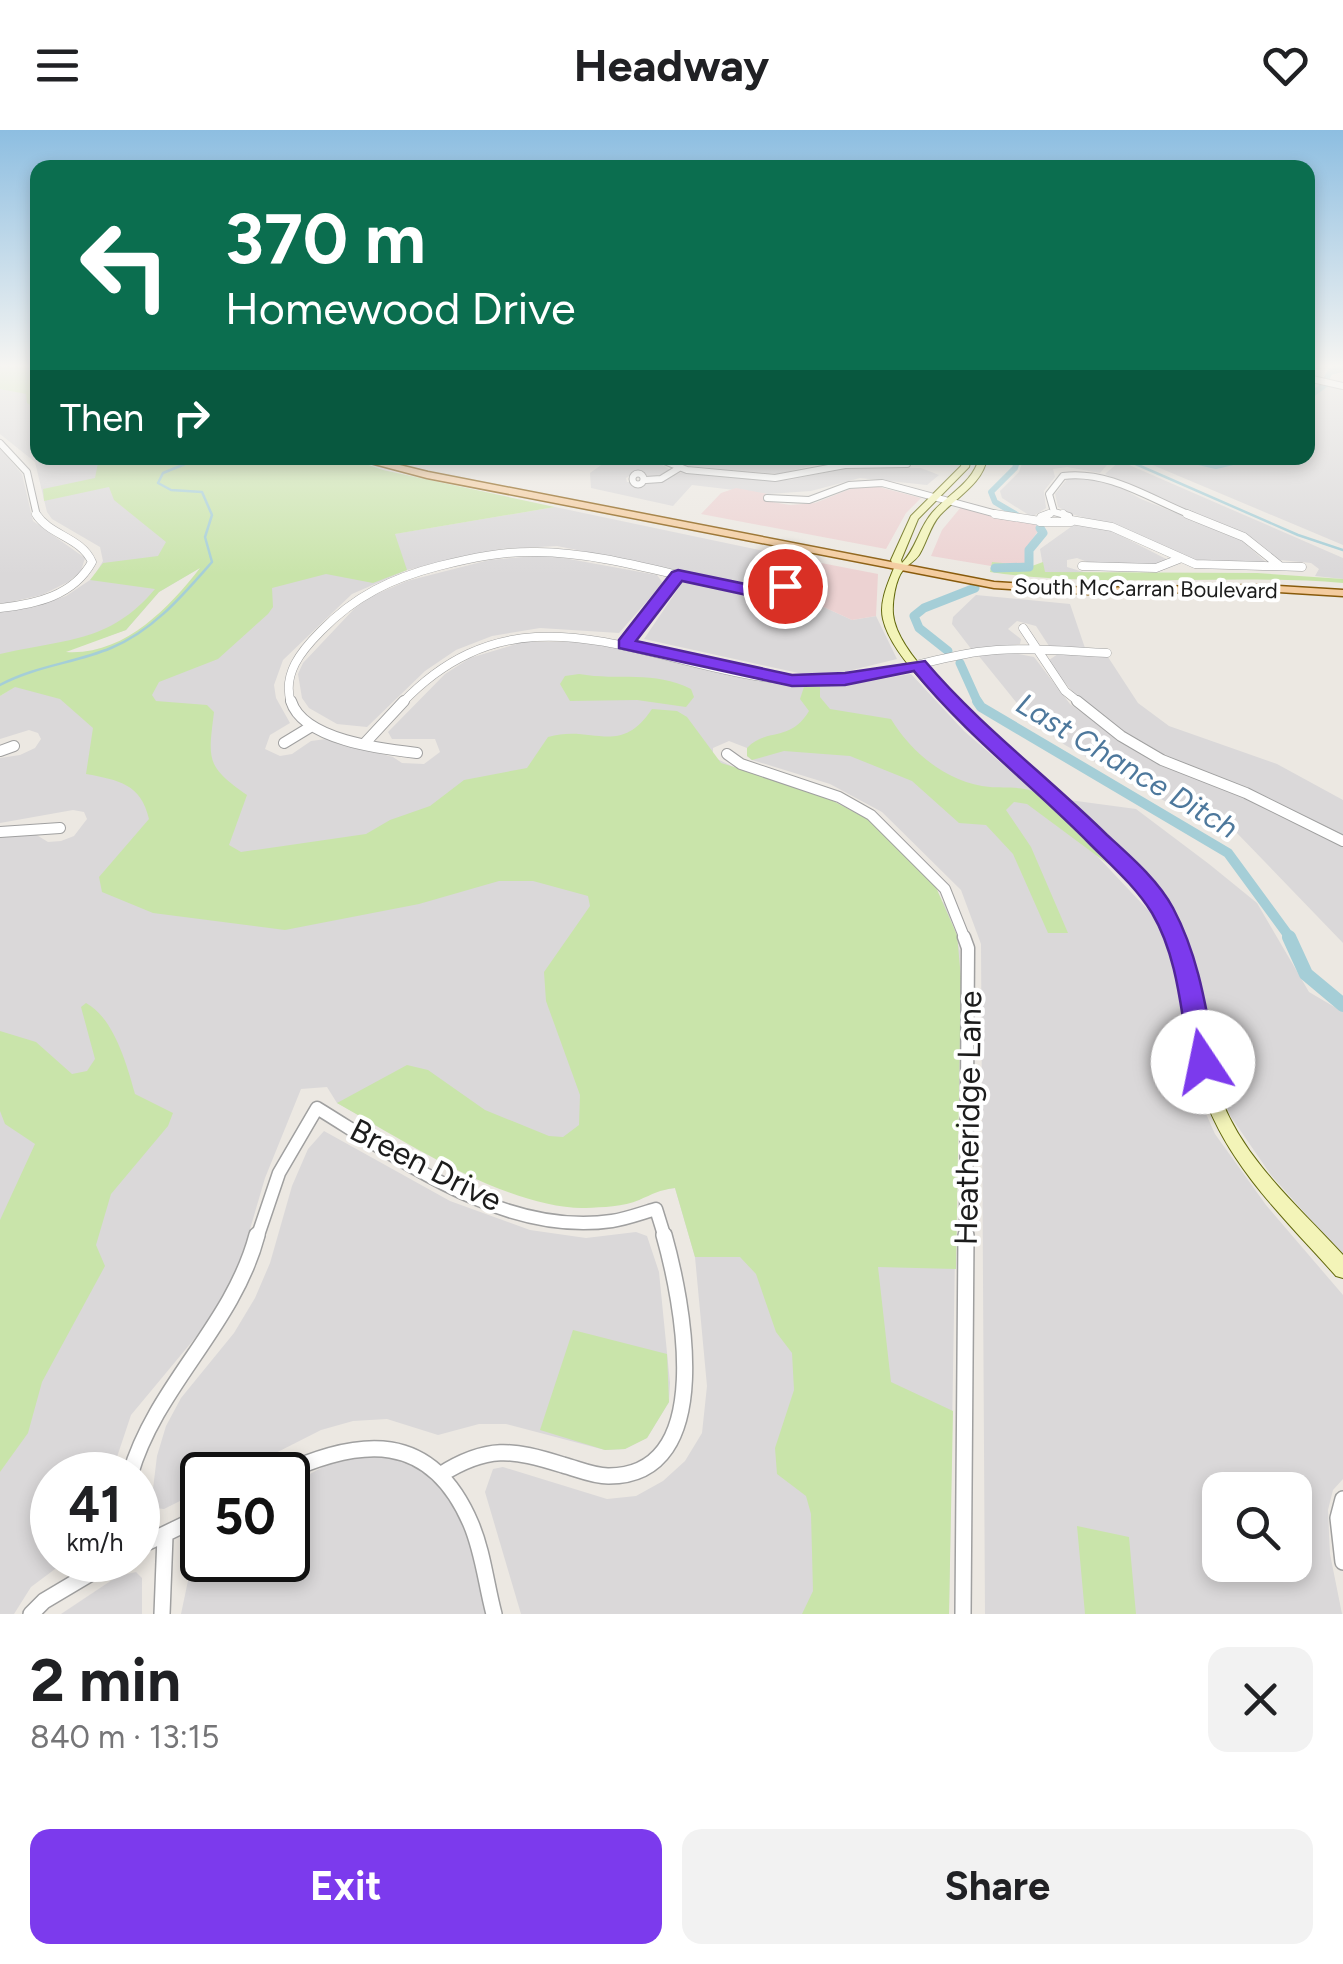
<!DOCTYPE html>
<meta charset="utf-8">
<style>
:root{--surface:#fff;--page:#f2f2f2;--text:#202124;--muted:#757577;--accent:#7c3aed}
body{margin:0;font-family:Figtree,sans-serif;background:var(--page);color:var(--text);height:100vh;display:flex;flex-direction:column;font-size:38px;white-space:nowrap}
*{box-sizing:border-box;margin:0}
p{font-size:32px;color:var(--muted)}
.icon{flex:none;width:55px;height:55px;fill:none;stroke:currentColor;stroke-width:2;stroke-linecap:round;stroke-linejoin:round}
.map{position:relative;height:1484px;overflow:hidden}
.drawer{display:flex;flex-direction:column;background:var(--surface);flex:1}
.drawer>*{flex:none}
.top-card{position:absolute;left:30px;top:30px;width:1285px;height:305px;border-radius:20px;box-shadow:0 5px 15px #0003;background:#0b6e4f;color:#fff;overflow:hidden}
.controls{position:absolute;left:1202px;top:1342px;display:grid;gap:20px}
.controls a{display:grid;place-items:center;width:110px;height:110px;border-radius:20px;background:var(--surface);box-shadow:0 5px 15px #0003;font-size:50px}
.speed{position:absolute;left:30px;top:1322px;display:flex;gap:20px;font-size:50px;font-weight:700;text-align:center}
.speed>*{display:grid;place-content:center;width:130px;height:130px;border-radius:50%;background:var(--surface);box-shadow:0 5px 15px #0003;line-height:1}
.speed small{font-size:25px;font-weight:400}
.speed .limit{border:5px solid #111;border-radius:15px;background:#fff;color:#111}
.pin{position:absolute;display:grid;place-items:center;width:85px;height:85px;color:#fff;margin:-42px;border:5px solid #fff;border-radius:50%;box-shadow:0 2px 10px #0007}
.me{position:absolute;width:110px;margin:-55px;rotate:349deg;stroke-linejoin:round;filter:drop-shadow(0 0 8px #0008)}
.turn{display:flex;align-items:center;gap:35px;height:210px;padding:0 30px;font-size:45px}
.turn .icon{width:130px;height:130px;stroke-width:2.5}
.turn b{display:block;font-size:70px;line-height:85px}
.then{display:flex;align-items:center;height:95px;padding:0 30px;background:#0003;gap:20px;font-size:38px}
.round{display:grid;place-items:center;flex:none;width:105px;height:105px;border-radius:20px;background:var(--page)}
.summary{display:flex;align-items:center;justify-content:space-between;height:170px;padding:0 30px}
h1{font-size:60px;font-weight:700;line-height:75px}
.button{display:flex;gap:20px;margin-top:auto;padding:20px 30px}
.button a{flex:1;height:115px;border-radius:20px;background:var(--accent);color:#fff;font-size:40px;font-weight:700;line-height:115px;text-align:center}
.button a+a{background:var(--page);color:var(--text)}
header{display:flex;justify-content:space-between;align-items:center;height:130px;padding:0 30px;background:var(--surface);font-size:45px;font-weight:700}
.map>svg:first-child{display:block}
.residential{fill:#dad8d9;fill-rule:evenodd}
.commercial{fill:#ecd2d2}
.grass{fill:#c9e4aa;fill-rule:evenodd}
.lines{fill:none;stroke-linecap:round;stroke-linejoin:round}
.stream{stroke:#a5ced7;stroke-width:2.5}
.canal-far3{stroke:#a5ced7;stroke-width:6}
.canal-far2{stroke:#a5ced7;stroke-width:9}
.canal-far1{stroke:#a5ced7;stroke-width:10}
.canal{stroke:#a5ced7;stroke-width:14}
.street-far4-casing{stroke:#a0a0a0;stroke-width:8}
.street-far3-casing{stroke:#a0a0a0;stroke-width:9}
.street-far2-casing{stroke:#a0a0a0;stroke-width:12}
.street-far1-casing{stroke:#a0a0a0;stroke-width:15}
.street-casing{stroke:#a0a0a0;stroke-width:18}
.secondary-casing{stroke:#63690c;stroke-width:2}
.primary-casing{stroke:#885a0b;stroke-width:3}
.street-far4{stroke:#fff;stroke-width:6}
.street-far3{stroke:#fff;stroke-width:8}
.street-far2{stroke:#fff;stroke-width:10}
.street-far1{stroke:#fff;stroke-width:12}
.street{stroke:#fff;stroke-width:15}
.secondary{fill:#f3f4b8;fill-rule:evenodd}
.primary{fill:#f4cc9f;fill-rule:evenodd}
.route{fill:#7c3aed;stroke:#51269a;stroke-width:2.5}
.labels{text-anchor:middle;stroke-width:8;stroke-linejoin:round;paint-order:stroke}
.far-street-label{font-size:22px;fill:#1c1c1c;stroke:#fff}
.water-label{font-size:30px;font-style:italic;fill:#4d789c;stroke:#fff}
.near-street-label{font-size:32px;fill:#1c1c1c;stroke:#fff}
</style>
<header><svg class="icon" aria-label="menu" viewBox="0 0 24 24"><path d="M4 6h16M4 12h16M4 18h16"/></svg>Headway<svg class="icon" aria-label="heart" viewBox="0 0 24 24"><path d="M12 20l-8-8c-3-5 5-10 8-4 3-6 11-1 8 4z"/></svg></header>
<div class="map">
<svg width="1343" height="1484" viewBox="0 0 1343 1484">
<rect width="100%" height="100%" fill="#ece8e2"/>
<!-- residential -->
<path class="residential" d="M0,237H37L38,328H179L203,436L159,462L126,500L38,530L0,549V482L34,477L66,466L93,448L103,431L100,417L52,389L47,382L35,332L0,304Z
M1308,250L1343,257V415L1136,328H1308Z
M0,318L22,344L33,391L85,428L81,441L68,452L42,465L6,473H0Z
M652,328L670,340L656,347L633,344L626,348L627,352L656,353L682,342L789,350L851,337L921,338L939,345L927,355L860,348L811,361L768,364L692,355L673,376L591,358L590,343L604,333Z
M667,328L779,331L833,328L835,330L778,344L689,336Z
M1024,328H1101L1112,329L1100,343L1067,337L1053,339L1055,347L1044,361L1046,378L1032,387L1002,368L1000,361L1019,342Z
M1120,331L1343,428V449L1315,446L1319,439L1311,433L1280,430L1245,405L1145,364L1105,344Z
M1075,346L1113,353L1141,369L1239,408L1267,433L1191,430L1119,397L1071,384L1058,377L1055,364L1068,348Z
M555,377L811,431L798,454L787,452L767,458L557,416L500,419L407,440L352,464L283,530L274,555L276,568L290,593L270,605L265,619L280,626L292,624L311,611L326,609L393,627L402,633L424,634L440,622L435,609H392L388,602L445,544L470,528L523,512H591L804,557L846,555L911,544L964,601L1046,672L1165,798L1178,836L1189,932L1199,968L1215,1004L1266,1075L1343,1165V1349L1333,1360L1328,1380L1330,1424L1342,1484H985L981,814L961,760L882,682L830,654L752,630L747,626V618L729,611L713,618V627L736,638L946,774L960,821L949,1484H521L485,1362L493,1339L503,1337L607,1369L636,1366L663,1351L685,1331L702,1303L707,1256L695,1127L675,1058L653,1061L639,1070L580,1078L507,1060L444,1033L337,973L327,957L301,959L265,1048L241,1130L226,1161L205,1196L131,1285L111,1345H52V1430H67L31,1457L14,1484H0V706L35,704L48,712L61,711L74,706L87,689L84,682L73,680L0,693V628L20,625L35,618L41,609L38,603L29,600L0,609V566L22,552L394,404ZM1220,1360H1295V1435H1220Z
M1075,394L1106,398L1168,430L1154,436H1098L1077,428L1067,430V437L1090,444L1044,442L1040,419Z
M547,425L657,445L663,453L619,503L540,498L492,506L456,520L425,541L367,597L337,594L309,578L302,568L298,544L303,533L354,479L370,467L407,451L489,430Z
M692,451L782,471L804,468L852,490L876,486L897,529L844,542L803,544L644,509L682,453Z
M976,465L1070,474L1085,518L1049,516L1036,496L1017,491L1008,499L1021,509L1020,514L972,520L952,494L953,487Z
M1013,523L1034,527L1070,574L1129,616L1244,666L1343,716V813L1235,701L1170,674L1065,615L1028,587L978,525Z
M1058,524L1108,527L1138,573L1169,596L1277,634L1343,670V705L1232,652L1171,629L1112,594L1079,569L1059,546L1049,530Z
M1069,670L1136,679L1209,734L1257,773L1309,862L1343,882V1126L1271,1045L1231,987L1219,958L1187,810L1171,780Z
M324,1001L450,1071L530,1100L586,1108L636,1102L647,1106L659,1142L670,1253L669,1272L647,1308L625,1319L605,1320L506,1294H479L438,1305L387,1289L353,1291L321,1300L232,1345H202V1360L164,1379L155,1378L152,1367L157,1326L166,1296L181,1268L234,1203L255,1168L270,1133L292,1056L308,1019Z
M381,1321L429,1342L451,1368L466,1400L486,1484H181L189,1446L202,1422V1430H288V1356L330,1333Z
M136,1442L142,1448V1484H61L118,1446Z"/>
<!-- commercial -->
<path class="commercial" d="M875,356L921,368L906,383L886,419L701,384L721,363L736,358L768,364L766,371L790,375L815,373L855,357Z
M961,377L1037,395L1038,401L1026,419V434L993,433L991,436L931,426L942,400Z
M811,431L878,444L876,486L852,490L804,468L806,461L798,454Z"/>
<!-- grass -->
<path class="grass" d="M0,237H37V279L27,273L26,264L0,259Z
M99,328H349L383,340L555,377L395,404L407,440L373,453L326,444L272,458L273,477L268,484L218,529L159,552L152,565L156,571L207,575L214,582C208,631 206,636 247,665L229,715L241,722L366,704L390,690L430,676L464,650L527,638L548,607C593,594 619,628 652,579L677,581L687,587L721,633L818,663L875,693L935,755L957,805L961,848L956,1139L878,1137L891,1252L953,1281L949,1484H802L813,1461L811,1384L806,1366L777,1344L775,1318L794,1260L792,1223L776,1202L756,1144L740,1127H695L675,1058C659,1060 653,1064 639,1070C624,1077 602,1077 586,1078C510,1080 402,1010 337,973L407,935L428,940L485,980L549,1006L563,1007L579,995L580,965L546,871L544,842L590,776L588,766L533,751H499L419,774L285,800L153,783L102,762L99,747L149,689C141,654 119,650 86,644L93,598L60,569L15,557L0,566V524C63,509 109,514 155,459L90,450L103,433L158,426L166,412L114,370L109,357L44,371L43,359L95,348ZM200,438C168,479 123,526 66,522L126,500L159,462Z
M992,432L1032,436L1043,432L1045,442L1257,443L1343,449V453C1226,443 1106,459 990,442Z
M579,544C619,551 654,540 691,559L694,567L686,577L637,570L570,571L560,554L565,546Z
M804,557H820V567L830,579L891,589C912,624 950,654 990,657C1003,658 1025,656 1036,663C1060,677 1088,714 1108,734L1027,674L1014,672L1006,680L1031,717L1068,803H1048L1013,724L986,695L959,693L912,651L850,626L784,621L752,630L747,626V618C767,597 790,613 809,581L800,569Z
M86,873C114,888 127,935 135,964L173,983L168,996L111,1064L96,1115L105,1136L42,1252L28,1303L0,1342V1090L35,1014L5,994L0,981V901L36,912L72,944L87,941L95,929L81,877Z
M573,1200L667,1224L669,1272L647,1308L625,1319L605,1320L540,1300Z
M1077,1396L1129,1407L1136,1484H1085Z"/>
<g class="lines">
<!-- stream -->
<path class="stream" d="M1122,328L1298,405L1343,420
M0,555C35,536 75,533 111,518C153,501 183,465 212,432L205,407L212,385L202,362L171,360L158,353L163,343L185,334L186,328"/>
<!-- canal-far3 -->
<path class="canal-far3" d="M1326,250L1330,242L1343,239
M1308,267L1326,254
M1182,328L1216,336L1249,328
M1017,385L995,372L991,362L1015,338L1018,328"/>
<!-- canal-far2 -->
<path class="canal-far2" d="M995,438L1029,437V420L1043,403L1040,398
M948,521L919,498L914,486L924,478L975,458
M960,533L978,573"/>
<!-- canal-far1 -->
<path class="canal-far1" d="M977,571L981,577L1228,723L1291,809"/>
<!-- canal -->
<path class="canal" d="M1289,807L1306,844L1343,875"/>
<defs>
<path id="street-far4" d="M1308,248L1343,256
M0,313L27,342L37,386
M441,328L449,331L463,328
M657,328L687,340L775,348L845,335L907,334L903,328
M632.5 349a5.5 5.5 0 1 1 11 0a5.5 5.5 0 1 1-11 0Z
M646,350L661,349L679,338
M767,368L809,370L849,355L882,353L1004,386
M1054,382L1049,364L1063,346C1109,340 1150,369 1193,386
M1043,386L1054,382L1069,386"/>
<path id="street-far3" d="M995,384L1040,391
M1049,384L1041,387L1040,392H1071L1063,384
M1187,384L1244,407L1279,435
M1071,390L1112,397L1195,434L1302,437
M1082,436L1156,438L1179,429
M779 462a8 8 0 1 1 16 0a8 8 0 1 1-16 0Z
M0,478C36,474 73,466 92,432C81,407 50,406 36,384
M1023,498L1065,561L1080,573
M625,514L678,445
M291,573C282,544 301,521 321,501C355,466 392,448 439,436C471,428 504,421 537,422C618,423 695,455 776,463
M402,573C533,436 668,554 820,551C874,550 925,530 977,522C1020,516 1064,521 1107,523"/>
<path id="street-far2" d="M291,571C303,610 382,619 417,623
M1077,571L1121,606L1162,630L1246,663L1343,711
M284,613L312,596
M365,613L404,571
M0,621L14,616
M727,624L741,634L839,667L871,685L945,759L965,809
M0,702L60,698"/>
<path id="street-far1" d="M964,807L968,818L966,1108
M257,1108L279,1043L317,978C402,1030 505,1107 612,1091C626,1089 642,1083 656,1079L665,1108"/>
<path id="street" d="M130,1345C156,1255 233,1196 257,1105
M279,1345C360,1307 431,1300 471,1394C483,1422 486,1454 494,1484
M440,1345C487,1315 512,1319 563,1335C578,1339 593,1346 608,1346C719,1347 682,1169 664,1105
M1343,1369L1338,1388L1343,1432
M138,1417L202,1386
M31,1484L44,1471L113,1430
M162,1484L165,1406
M963,1484L966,1105"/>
<path id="secondary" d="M963,328H971L969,337L918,389L901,430L902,433C916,419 919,398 932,383C948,364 973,353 979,328H987C983,353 957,367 940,385C930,396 927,412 919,425C914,432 908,434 903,440C895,450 892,473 893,484C898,536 1006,614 1045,649C1075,676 1104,704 1131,734C1155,760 1175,790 1187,823C1203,871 1203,923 1222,971C1246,1032 1300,1078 1343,1125V1148L1336,1146C1288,1092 1232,1040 1206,971C1187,923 1188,871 1172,823C1161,792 1143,765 1121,740C1093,708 1062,678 1030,649C990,613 895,541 883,489C879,472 888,453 894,438L891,430L911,386L961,336Z"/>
<path id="primary" d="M358,328H371L428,342L994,452L1087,458L1261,455L1343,460V466L1261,461L1087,464L994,458L427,348L359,330Z"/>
</defs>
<!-- street-far4 casing -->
<use href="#street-far4" class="street-far4-casing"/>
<!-- street-far3 casing -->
<use href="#street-far3" class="street-far3-casing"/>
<!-- street-far2 casing -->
<use href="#street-far2" class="street-far2-casing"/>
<!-- street-far1 casing -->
<use href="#street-far1" class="street-far1-casing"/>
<!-- street casing -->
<use href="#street" class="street-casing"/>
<!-- secondary casing -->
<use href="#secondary" class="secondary-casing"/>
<!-- primary casing -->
<use href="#primary" class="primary-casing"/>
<!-- street-far4 -->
<use href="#street-far4" class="street-far4"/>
<!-- street-far3 -->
<use href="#street-far3" class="street-far3"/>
<!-- street-far2 -->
<use href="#street-far2" class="street-far2"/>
<!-- street-far1 -->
<use href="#street-far1" class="street-far1"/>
<!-- street -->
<use href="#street" class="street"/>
<!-- secondary -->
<use href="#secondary" class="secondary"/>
<!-- primary -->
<use href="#primary" class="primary"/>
</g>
<!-- sky -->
<linearGradient id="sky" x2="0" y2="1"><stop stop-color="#8dbee1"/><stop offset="0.53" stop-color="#f6f5f2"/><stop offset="1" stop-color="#f6f5f2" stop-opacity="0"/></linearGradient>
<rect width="1343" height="445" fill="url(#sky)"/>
<!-- route -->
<path class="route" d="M678,440L784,462L777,456L785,452L801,455L806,464L784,473L682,451L636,511L792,545L845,543L925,531C979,595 1047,646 1107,705C1130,726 1158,750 1173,778C1199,827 1206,878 1216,932L1212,940L1203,943L1194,940L1190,932C1181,882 1178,827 1152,783C1136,757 1111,735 1090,714C1032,655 966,605 914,541L845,555L792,556L619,518V510L672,442Z"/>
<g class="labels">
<!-- far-street labels -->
<g class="far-street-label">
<text transform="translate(1146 458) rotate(1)" y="8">South McCarran Boulevard</text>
</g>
<!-- water labels -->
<g class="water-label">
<text transform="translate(1127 636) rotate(31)" y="10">Last Chance Ditch</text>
</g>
<!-- near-street labels -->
<g class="near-street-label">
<text transform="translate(968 988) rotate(-89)" y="11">Heatheridge Lane</text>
<text transform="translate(426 1035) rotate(27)" y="11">Breen Drive</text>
</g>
</g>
</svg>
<div class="controls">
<a><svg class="icon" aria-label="search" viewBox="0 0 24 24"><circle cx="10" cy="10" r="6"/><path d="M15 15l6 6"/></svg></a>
</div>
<div class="speed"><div>41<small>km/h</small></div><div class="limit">50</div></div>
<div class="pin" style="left:785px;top:456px;background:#d93025"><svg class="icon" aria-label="arrive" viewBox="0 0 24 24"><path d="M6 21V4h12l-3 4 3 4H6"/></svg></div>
<svg class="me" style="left:1203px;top:932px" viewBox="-20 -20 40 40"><circle r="19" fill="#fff"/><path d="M0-13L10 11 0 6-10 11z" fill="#7c3aed"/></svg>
<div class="top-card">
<div class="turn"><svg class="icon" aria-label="left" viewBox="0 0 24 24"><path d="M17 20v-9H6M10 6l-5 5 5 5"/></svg><div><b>370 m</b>Homewood Drive</div></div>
<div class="then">Then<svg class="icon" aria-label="right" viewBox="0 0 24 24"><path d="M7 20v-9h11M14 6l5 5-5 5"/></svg></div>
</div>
</div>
<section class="drawer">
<div class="summary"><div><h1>2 min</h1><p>840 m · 13:15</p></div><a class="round"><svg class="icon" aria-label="close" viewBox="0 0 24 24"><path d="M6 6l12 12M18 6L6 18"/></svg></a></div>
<div class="button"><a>Exit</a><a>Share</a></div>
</section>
